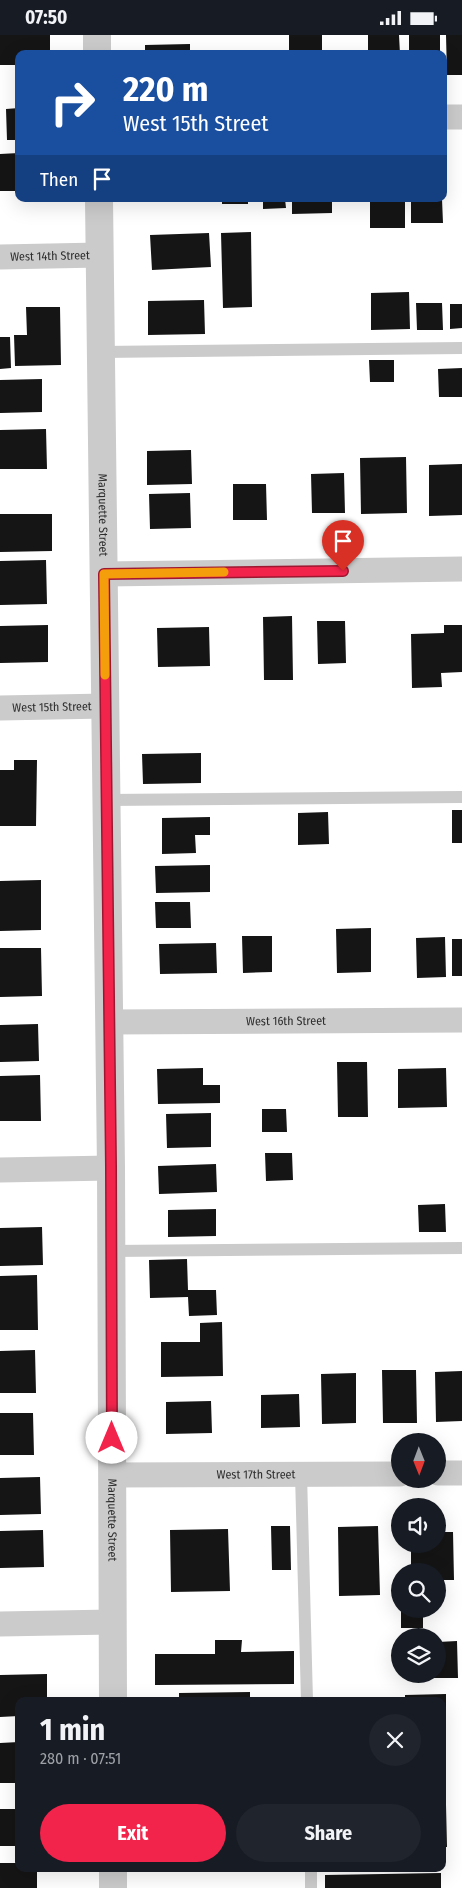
<!DOCTYPE html>
<meta charset="utf-8">
<style>
:root{--surface:#171b24;--page:#20242c;--text:#f1f3f6;--muted:#9ea1a6;--accent:#f2244c}
body{margin:0;font-family:"Fira Sans Condensed",sans-serif;background:var(--page);color:var(--text);height:100vh;display:flex;flex-direction:column;font-size:19px;white-space:nowrap}
*{box-sizing:border-box;margin:0}
p{font-size:16px;color:var(--muted)}
.icon{flex:none;width:28px;height:28px;fill:none;stroke:currentColor;stroke-width:2;stroke-linecap:round;stroke-linejoin:round}
.map{position:relative;flex:1;overflow:hidden}
.drawer{position:absolute;left:15px;top:1662px;width:431px;height:175px;display:flex;flex-direction:column;background:var(--surface);border-radius:10px;box-shadow:0 5px 20px #0002}
.drawer>*{flex:none}
.hud{position:absolute;left:15px;top:15px;width:432px;height:152px;border-radius:10px;box-shadow:0 5px 20px #0002;background:#1a4fa0;color:#fff;overflow:hidden}
.needle{width:32px;rotate:179deg}
.tools{position:absolute;left:391px;top:1398px;display:grid;gap:10px}
.tools a{display:grid;place-items:center;width:55px;height:55px;border-radius:50%;background:var(--surface);box-shadow:0 5px 20px #0002;font-size:25px}
.pin{position:absolute;display:grid;place-items:center;width:42px;height:42px;color:#fff;margin:-51px -21px;border-radius:50% 50% 50% 0;rotate:-45deg;box-shadow:0 0 5px #0007}
.pin .icon{rotate:45deg}
.me{position:absolute;width:55px;margin:-28px;rotate:0deg;stroke-linejoin:round;filter:drop-shadow(0 0 4px #0008)}
.turn{display:flex;align-items:center;gap:18px;height:105px;padding:0 25px;font-size:22px}
.turn .icon{width:65px;height:65px;stroke-width:2.5}
.turn b{display:block;font-size:35px;line-height:42px}
.then{display:flex;align-items:center;height:48px;padding:0 25px;background:#0003;gap:10px;font-size:19px}
.round{display:grid;place-items:center;flex:none;width:52px;height:52px;border-radius:26px;background:var(--page)}
.head{display:flex;align-items:center;justify-content:space-between;height:85px;padding:0 25px}
h1{font-size:30px;font-weight:700;line-height:38px}
.primary-button{display:flex;gap:10px;margin-top:auto;padding:10px 25px}
.primary-button a{flex:1;height:58px;border-radius:30px;background:var(--accent);color:#fff;font-size:20px;font-weight:700;line-height:58px;text-align:center}
.primary-button a+a{background:var(--page);color:var(--text)}
.status{display:flex;justify-content:space-between;align-items:center;height:35px;padding:0 25px;background:var(--surface);direction:ltr}
.status svg{height:14px;fill:currentColor}
.map>svg:first-child{display:block}
.building{fill:#151515}
.lines{fill:none;stroke-linecap:round;stroke-linejoin:round}
.service{stroke:#cbcbcb;stroke-width:12}
.minor{stroke:#cbcbcb;stroke-width:25}
.tertiary{stroke:#cbcbcb;stroke-width:28}
.route-casing{stroke:#9d1731;stroke-width:12}
.route{stroke:#f2244c;stroke-width:9}
.slow{stroke:#f59e0b;stroke-width:9}
.labels{text-anchor:middle;stroke-width:5;stroke-linejoin:round;paint-order:stroke}
.street-label{font-size:12px;fill:#2e2e2e;stroke:#fff}
</style>
<div class="status"><b>07:50</b><svg viewBox="0 0 49 12"><path d="M0 12V9h3v3zM5 12V6h3v6zM10 12V3h3v9zM15 12V0h3v12zM26 1h20v11H26zM47 4h2v5h-2z"/></svg></div>
<div class="map">
<svg width="462" height="1853" viewBox="0 0 462 1853">
<rect width="100%" height="100%" fill="#fff"/>
<!-- building -->
<path class="building" d="M0,0H50V19H19V30H0Z
M289,0H322V19H289Z
M368,0H399L400,19H368Z
M409,0H440V19H409Z
M446,0H462V40H447Z
M190,9V19H145V10Z
M19,73V105H7L6,74Z
M19,118V156H0V119Z
M222,164H248V169H222Z
M263,164H285L286,173L263,174Z
M292,164H332V178L292,179Z
M370,164H405V193H370Z
M411,164H442L443,188H411Z
M251,197L252,272L223,273L221,198Z
M209,198L211,232L152,235L150,200Z
M409,257L410,294L371,295V258Z
M204,265L205,299L148,300V266Z
M416,268H442L443,295H417Z
M450,269H462V293L450,294Z
M26,272H60L61,330L15,331L14,300H27Z
M0,302H10L11,333L0,334Z
M369,325H394V347H370Z
M462,333V362H439L438,334Z
M42,344V377L0,378V345Z
M46,394L47,434H0V395Z
M191,415L192,449L147,450V416Z
M406,422L407,478L361,479L360,423Z
M462,429V480L429,481V430Z
M344,438L345,478H312L311,439Z
M233,449H266L267,485H233Z
M190,458L191,493L150,494L149,459Z
M0,479H52V516L0,517Z
M46,525L47,569L0,570V526Z
M292,581L293,645H264L263,582Z
M317,586H345L346,628L318,629Z
M48,590V627L0,628V591Z
M444,590H462V637L441,638L442,652L412,653L411,599L444,598Z
M209,592L210,631L158,632L157,593Z
M201,718V748L143,749L142,719Z
M14,725H37L36,791H0V735H14Z
M452,775H462V808H452Z
M328,777L329,809L298,810V778Z
M210,782V800H195L196,818L162,819V783Z
M210,830V857L156,858L155,831Z
M41,845V895L0,896V846Z
M155,867H190L191,893H156Z
M371,893V937L337,938L336,894Z
M242,901H272V937L243,938Z
M445,902L446,942L417,943L416,903Z
M452,904H462V941H452Z
M216,908L217,938L160,939L159,909Z
M0,913H41L42,961L0,962Z
M38,989L39,1026L0,1027V990Z
M337,1027H367L368,1082H338Z
M203,1033V1050H220V1068L158,1069L157,1034Z
M446,1033L447,1072L398,1073V1034Z
M40,1040L41,1086H0V1041Z
M262,1074H286L287,1097H262Z
M211,1078V1112L167,1113L166,1079Z
M265,1118H292L293,1145L266,1146Z
M216,1129L217,1157L159,1159L158,1131Z
M445,1169L446,1197H419L418,1170Z
M216,1174V1201L168,1202V1175Z
M42,1192L43,1230L0,1231V1193Z
M187,1224L188,1255H216L217,1280L189,1281L188,1262L150,1263L149,1225Z
M37,1240L38,1295H0V1241Z
M222,1287L223,1341L161,1342V1307H200V1288Z
M35,1315L36,1358H0V1316Z
M382,1335H416L417,1388H383Z
M462,1336V1386L436,1387L435,1337Z
M356,1338V1388L322,1389L321,1339Z
M299,1359L300,1392L261,1393V1360Z
M211,1366L212,1398L166,1399V1367Z
M0,1378H33L34,1420H0Z
M40,1442L41,1479L0,1480V1443Z
M271,1491H290L291,1535H272Z
M378,1491L380,1560L339,1561L338,1492Z
M228,1494L230,1556L171,1557L170,1495Z
M43,1495L44,1532L0,1533V1496Z
M438,1497H453L454,1545H438V1536H411V1509H438Z
M401,1574H423V1593H401Z
M215,1605H242L241,1617L294,1616V1649L155,1650V1619H215Z
M457,1606L458,1643H404L403,1639H438V1607Z
M47,1639V1666H19V1681L0,1682V1640Z
M250,1657V1666H179V1658Z
M446,1659V1696H442V1666H405V1660Z
M19,1707V1748H0V1708Z
M442,1718H445L446,1754H442Z
M446,1770L447,1812H442V1771Z
M0,1774H19V1811H0Z
M0,1828H19V1834H37V1853H0Z
M441,1838V1853H325V1840Z"/>
<g class="lines">
<!-- service -->
<path class="service" d="M101,317L462,313
M107,765L462,762
M111,1216L462,1213
M301,1439L307,1666
M311,1834V1853"/>
<!-- minor -->
<g class="minor">
<path d="M444,82H462"/>
<path id="s1" d="M0,222L100,220"/>
<path d="M104,539L462,534"/>
<path id="s2" d="M0,673L106,671"/>
<path id="s3" d="M110,987L462,985"/>
<path d="M0,1135L111,1133"/>
<path d="M438,1438H462"/>
<path id="s4" d="M112,1440L400,1439"/>
<path d="M0,1589L112,1587"/>
</g>
<!-- tertiary -->
<g class="tertiary">
<path d="M97,0V19"/>
<path id="s5" d="M99,164L111,1133L113,1666"/>
<path d="M113,1834V1853"/>
</g>
</g>
<g class="lines">
<defs>
<path id="route" d="M112,1403L111,1132L104,539L343,536"/>
</defs>
<!-- route casing -->
<use href="#route" class="route-casing"/>
<!-- route -->
<use href="#route" class="route"/>
<!-- slow -->
<path class="slow" d="M105,640L104,539L224,537"/>
</g>
<g class="labels">
<!-- street labels -->
<g class="street-label">
<text dy="4" stroke="none"><textPath href="#s1" startOffset="50">West 14th Street</textPath></text>
<text dy="4" stroke="none"><textPath href="#s5" startOffset="316">Marquette Street</textPath></text>
<text dy="4" stroke="none"><textPath href="#s2" startOffset="52">West 15th Street</textPath></text>
<text dy="4" stroke="none"><textPath href="#s3" startOffset="176">West 16th Street</textPath></text>
<text dy="4" stroke="none"><textPath href="#s4" startOffset="144">West 17th Street</textPath></text>
<text dy="4" stroke="none"><textPath href="#s5" startOffset="1321">Marquette Street</textPath></text>
</g>
</g>
</svg>
<div class="tools">
<a><svg class="needle" viewBox="-14 -14 28 28"><path d="M0-13l5 13h-10z" fill="#e53935"/><path d="M0 13l5-13h-10z" fill="#9ea1a6"/></svg></a>
<a><svg class="icon" aria-label="sound" viewBox="0 0 24 24"><path d="M4 9h4l5-4v14l-5-4H4zM17 9q2 3 0 6"/></svg></a>
<a><svg class="icon" aria-label="search" viewBox="0 0 24 24"><circle cx="10" cy="10" r="6"/><path d="M15 15l6 6"/></svg></a>
<a><svg class="icon" aria-label="layers" viewBox="0 0 24 24"><path d="M12 4l9 5-9 5-9-5zM3 14l9 5 9-5"/></svg></a>
</div>
<div class="pin" style="left:343px;top:536px;background:#d93025"><svg class="icon" aria-label="arrive" viewBox="0 0 24 24"><path d="M6 21V4h12l-3 4 3 4H6"/></svg></div>
<svg class="me" style="left:112px;top:1403px" viewBox="-20 -20 40 40"><circle r="19" fill="#fff"/><path d="M0-13L10 11 0 6-10 11z" fill="#f2244c"/></svg>
<div class="hud">
<div class="turn"><svg class="icon" aria-label="right" viewBox="0 0 24 24"><path d="M7 20v-9h11M14 6l5 5-5 5"/></svg><div><b>220 m</b>West 15th Street</div></div>
<div class="then">Then<svg class="icon" aria-label="arrive" viewBox="0 0 24 24"><path d="M6 21V4h12l-3 4 3 4H6"/></svg></div>
</div>
<section class="drawer">
<div class="head"><div><h1>1 min</h1><p>280 m · 07:51</p></div><a class="round"><svg class="icon" aria-label="close" viewBox="0 0 24 24"><path d="M6 6l12 12M18 6L6 18"/></svg></a></div>
<div class="primary-button"><a>Exit</a><a>Share</a></div>
</section>
</div>
